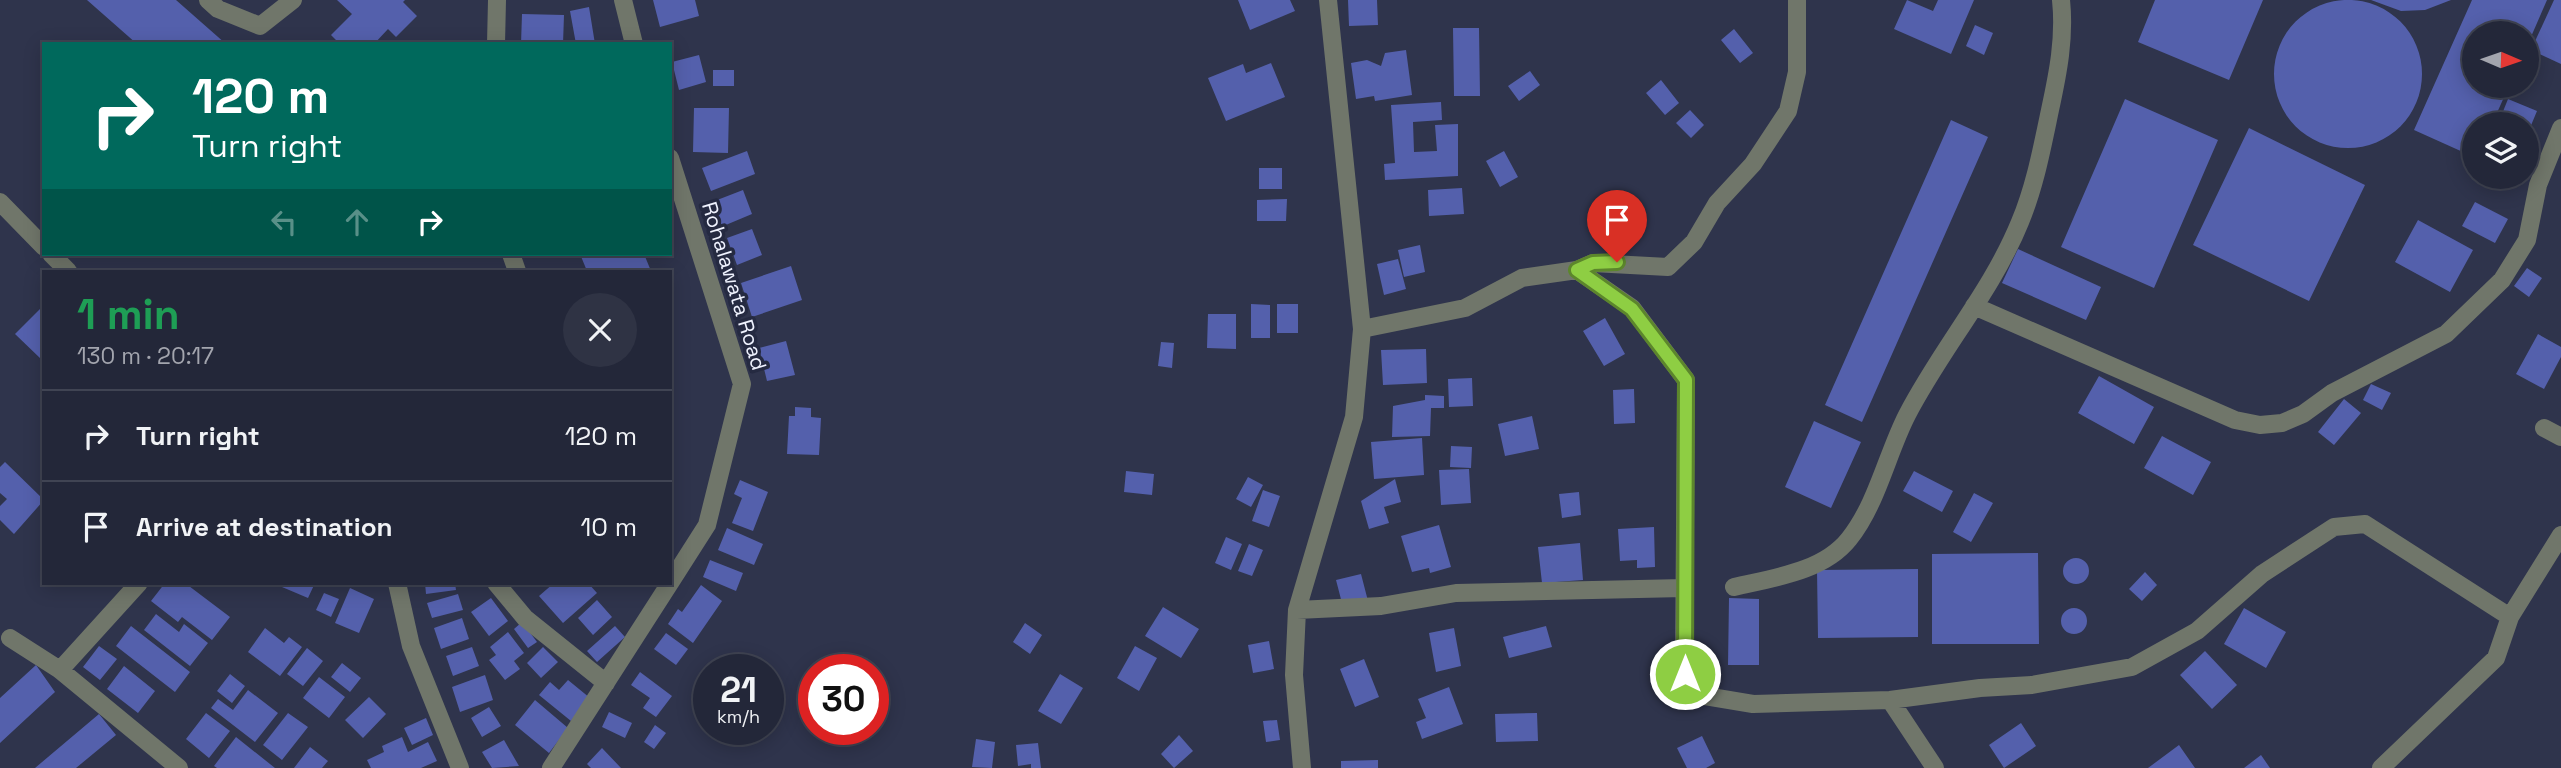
<!DOCTYPE html>
<meta charset="utf-8">
<style>
:root{--surface:#232739;--page:#2f3344;--text:#f1f3f6;--muted:#a3a5ae;--line:#404453}
body{margin:0;font-family:"Space Grotesk",sans-serif;background:var(--page);color:var(--text);height:100vh;display:flex;flex-direction:column;font-size:26px;white-space:nowrap}
*{box-sizing:border-box;margin:0}
p{font-size:23px;color:var(--muted)}
.icon{flex:none;width:38px;height:38px;fill:none;stroke:currentColor;stroke-width:2;stroke-linecap:round;stroke-linejoin:round}
.map{position:relative;flex:1;overflow:hidden}
.side{position:absolute;left:42px;top:270px;width:630px;height:315px;display:flex;flex-direction:column;background:var(--surface);border-radius:0px;box-shadow:0 4px 18px #0003,0 0 0 2px var(--line)}
.side>*{flex:none}
.hud{position:absolute;left:42px;top:42px;width:630px;height:214px;border-radius:0px;box-shadow:0 4px 18px #0003,0 0 0 2px var(--line);background:#00695c;color:#fff;overflow:hidden}
.needle{width:46px;rotate:92deg}
.controls{position:absolute;left:2462px;top:21px;display:grid;gap:14px}
.controls a{display:grid;place-items:center;width:77px;height:77px;border-radius:50%;background:var(--surface);box-shadow:0 4px 18px #0003,0 0 0 2px var(--line);font-size:35px}
.speed{position:absolute;left:693px;top:654px;display:flex;gap:14px;font-size:35px;font-weight:700;text-align:center}
.speed>*{display:grid;place-content:center;width:91px;height:91px;border-radius:50%;background:var(--surface);box-shadow:0 4px 18px #0003,0 0 0 2px var(--line);line-height:1}
.speed small{font-size:18px;font-weight:400}
.speed .limit{border:10px solid #d22;background:#fff;color:#111}
.pin{position:absolute;display:grid;place-items:center;width:60px;height:60px;color:#fff;margin:-72px -30px;border-radius:50% 50% 50% 0;rotate:-45deg;box-shadow:0 0 7px #0007}
.pin .icon{rotate:45deg}
.me{position:absolute;width:77px;margin:-38px;rotate:0deg;stroke-linejoin:round;filter:drop-shadow(0 0 5px #0008)}
.turn{display:flex;align-items:center;gap:24px;height:147px;padding:0 35px;font-size:32px}
.turn .icon{width:91px;height:91px;stroke-width:2.5}
.turn b{display:block;font-size:49px;line-height:60px}
.lanes{display:flex;align-items:center;height:66px;padding:0 35px;background:#0003;justify-content:center;gap:35px;direction:ltr}
.lanes .off{opacity:.35}
.round{display:grid;place-items:center;flex:none;width:74px;height:74px;border-radius:37px;background:var(--page)}
.overview{display:flex;align-items:center;justify-content:space-between;height:119px;padding:0 35px}
h1{font-size:42px;font-weight:700;line-height:52px;color:#1e9e55}
ul{padding:0;list-style:none}
li{display:flex;align-items:center;gap:21px;height:91px;padding:0 35px;border-top:2px solid var(--line)}
li div{flex:1}
li b{display:block;font-size:26px}
li em{font-style:normal}
.map>svg:first-child{display:block}
.building{fill:#5460ac}
.lines{fill:none;stroke-linecap:round;stroke-linejoin:round}
.minor{stroke:#70766a;stroke-width:18}
.route-casing{stroke:#5c862c;stroke-width:18}
.route{stroke:#8ece43;stroke-width:12}
.labels{text-anchor:middle;stroke-width:7;stroke-linejoin:round;paint-order:stroke}
.street-label{font-size:21px;fill:#eff2fe;stroke:#252a41}
</style>
<div class="map">
<svg width="2561" height="768" viewBox="0 0 2561 768">
<rect width="100%" height="100%" fill="#2f344c"/>
<!-- building -->
<path class="building" d="M87,0H176L226,44H137Z
M337,0H405L403,2L417,16L396,37L388,29L374,44H340L331,35L352,14Z
M653,0H695L699,16L660,27Z
M1238,0H1290L1295,11L1250,30Z
M1348,0H1377L1378,25L1349,26Z
M1907,0L1933,11L1938,0H1974L1951,54L1894,29Z
M2155,0H2263L2229,80L2138,42Z
M2371,0H2451L2425,10L2401,11Z
M2472,0H2547L2527,46V33H2474V86H2509L2492,124H2474V157L2414,130Z
M2554,0H2561V64L2531,50Z
M2274 74a74 74 0 1 1 148 0a74 74 0 1 1-148 0Z
M589,7L595,44H576L570,11Z
M522,14L564,15L563,44H521Z
M1975,25L1993,33L1984,55L1966,46Z
M1453,28H1479L1480,96H1454Z
M1734,29L1753,53L1740,63L1721,40Z
M1406,50L1412,95L1375,101L1374,96L1356,99L1351,63L1367,60L1381,66L1385,53Z
M699,55L706,82L679,90L672,62Z
M1271,63L1285,97L1226,121L1208,78L1243,64L1246,73Z
M713,70H734V86H713Z
M1530,71L1540,85L1519,101L1508,86Z
M1661,80L1679,103L1665,115L1646,93Z
M2125,99L2218,140L2154,288L2061,247Z
M2508,99L2537,111L2527,135V124H2498Z
M1441,102L1442,120L1413,122L1414,152L1437,151L1435,125L1458,124V176L1385,180L1384,164L1395,163L1391,105Z
M694,108H729L728,153L693,152Z
M1690,110L1704,125L1691,138L1676,123Z
M1951,120L1988,137L1862,422L1825,405Z
M2249,128L2365,185L2309,301L2193,245Z
M747,151L755,174L711,191L702,168Z
M1504,151L1518,177L1500,187L1486,161Z
M1259,168H1282V189H1259Z
M1462,188L1464,214L1429,216L1428,190Z
M743,190L752,214L721,227L712,202Z
M1287,199L1286,221H1257V200Z
M2475,202L2508,219L2495,243L2462,226Z
M2418,220L2473,250L2450,292L2395,262Z
M752,229L762,255L737,265L727,238Z
M1420,245L1425,272L1404,277L1398,250Z
M2018,249L2101,287L2086,320L2002,283Z
M580,254H644L651,271H587Z
M1398,259L1406,289L1384,295L1377,264Z
M791,266L802,300L752,317L741,283Z
M2527,268L2542,278L2529,297L2514,286Z
M1251,304L1270,305V338H1251Z
M1277,304H1298V333H1277Z
M44,305V357L41,359L15,334Z
M1208,314H1236V349L1207,348Z
M1605,318L1625,354L1604,366L1583,331Z
M2538,334L2561,347V357L2544,389L2516,374Z
M786,341L795,375L767,381L759,348Z
M1161,342L1174,343L1172,368L1158,366Z
M1426,349L1427,383L1383,385L1381,350Z
M2099,376L2154,407L2134,444L2078,413Z
M1472,378L1473,406L1449,407L1448,379Z
M2371,384L2391,393L2382,410L2363,400Z
M1634,389L1635,423L1614,424L1613,390Z
M1425,395L1444,396V408H1431L1430,436L1392,437L1393,406L1425,400Z
M2344,399L2361,413L2334,445L2318,432Z
M795,407L811,408V417L821,418L819,455L787,454L789,416H795Z
M1532,416L1539,449L1505,456L1498,424Z
M1814,421L1861,442L1831,508L1785,487Z
M2162,436L2211,462L2193,495L2144,468Z
M1422,438L1424,475L1374,479L1371,442Z
M1451,446L1472,447L1471,468L1450,467Z
M5,462L44,500L14,534L0,520V506L7,499L0,493V467Z
M1469,469L1471,503L1441,505L1439,470Z
M1126,471L1154,474L1152,495L1124,492Z
M1914,471L1953,491L1942,512L1903,491Z
M1248,477L1263,485L1251,507L1236,499Z
M1395,479L1401,502L1384,507L1389,523L1369,529L1361,501Z
M740,480L768,492L753,531L732,523L742,498L734,494Z
M1263,490L1280,496L1269,527L1252,521Z
M1579,492L1581,515L1562,518L1559,494Z
M1974,493L1993,503L1971,542L1953,532Z
M1439,525L1451,567L1430,573L1429,568L1412,572L1401,536Z
M1654,527L1655,567L1637,568V560L1620,561L1618,529Z
M727,528L763,544L754,565L718,550Z
M1226,537L1242,544L1231,570L1215,563Z
M1580,543L1583,580L1542,583L1538,547Z
M1249,544L1263,550L1252,576L1238,571Z
M2038,553L2039,644H1932V554Z
M2063 571a13 13 0 1 1 26 0a13 13 0 1 1-26 0Z
M710,560L743,573L736,591L703,577Z
M1918,569V637L1818,638L1817,570Z
M2145,572L2157,585L2142,601L2129,589Z
M1361,574L1368,601L1343,607L1336,580Z
M165,583H185L230,617L212,640L182,617L178,622L151,601Z
M284,583H315L308,598L282,587Z
M425,583H455L456,590L426,594Z
M554,583H588L597,593L563,623L539,596Z
M701,585L722,601L693,643L668,624L678,609L682,612Z
M350,588L374,599L359,633L335,623Z
M324,593L339,599L331,617L316,610Z
M458,594L463,610L432,618L427,603Z
M491,598L508,621L489,636L471,612Z
M1729,598L1759,599V665H1728Z
M597,600L612,617L593,635L578,618Z
M1163,607L1199,629L1181,658L1145,636Z
M2061 621a13 13 0 1 1 26 0a13 13 0 1 1-26 0Z
M2244,608L2286,632L2266,668L2224,644Z
M156,614L179,632L184,624L208,643L190,666L144,630Z
M462,618L469,639L441,649L434,628Z
M522,622L537,642L528,648L514,629Z
M1025,623L1042,635L1030,654L1013,642Z
M131,626L190,672L175,692L116,646Z
M615,626L625,637L597,662L587,651Z
M1546,626L1552,647L1509,658L1503,637Z
M265,628L284,643L289,637L302,647L280,676L248,652Z
M1454,628L1461,666L1436,672L1429,633Z
M508,632L524,653L514,661L520,669L505,680L489,660L496,655L490,647Z
M666,633L688,649L676,665L654,649Z
M1269,641L1274,669L1253,673L1248,645Z
M99,646L117,659L100,680L83,667Z
M1135,646L1157,658L1139,691L1117,678Z
M472,647L479,666L453,676L446,656Z
M543,647L558,662L541,678L527,663Z
M307,648L323,661L303,686L287,674Z
M2205,651L2237,685L2212,709L2180,675Z
M1364,659L1379,697L1355,707L1340,669Z
M342,663L361,678L350,692L331,677Z
M36,665L55,692L0,743V698Z
M124,666L155,691L138,713L107,689Z
M640,672L672,696L656,717L643,708L650,698L631,685Z
M230,674L245,686L232,703L217,691Z
M1060,674L1083,688L1061,724L1038,711Z
M485,675L493,700L460,712L452,687Z
M319,677L345,697L329,718L303,698Z
M568,680L590,698L571,721L539,695L550,682L559,690Z
M1449,687L1463,724L1422,739L1416,722L1426,718L1418,699Z
M248,690L278,713L255,742L211,708L218,699L233,710Z
M369,697L386,714L363,738L345,720Z
M535,700L568,728L549,753L515,725Z
M489,707L501,726L482,737L471,718Z
M609,712L632,723L625,738L602,727Z
M206,713L230,731L209,758L186,739Z
M288,713L308,727L282,760L263,745Z
M1537,713L1538,741L1496,742L1495,714Z
M99,714L116,735L76,768H35Z
M426,718L433,735L412,745L404,728Z
M1277,720L1280,740L1266,742L1263,721Z
M2021,723L2036,746L2004,768L1989,745Z
M655,725L666,733L654,749L644,742Z
M1179,735L1193,751L1174,768L1161,754Z
M1702,736L1715,763L1706,768H1687L1677,748Z
M236,737L275,768H217L214,766Z
M402,737L408,752L428,742L437,761L421,768H371L367,760L384,752L382,746Z
M976,739L995,742L992,768L972,767Z
M504,740L519,766L492,768L482,752Z
M1038,743L1041,768H1031V764L1018,766L1016,745Z
M2179,745L2195,768H2148Z
M310,747L328,761L322,768H294Z
M602,748L621,768H591L587,764Z
M2261,755L2270,768H2244Z
M1378,760V768H1341V761Z"/>
<g class="lines">
<!-- minor -->
<path class="minor" d="M208,0L218,9L260,26L293,0
M623,0L634,44
M496,44L497,0
M670,158L742,384L707,525L670,583
M0,202L44,247
M51,254L68,271
M511,254L517,271
M1577,270L1632,308L1686,380L1684,674L1699,695L1753,704L1890,700L1980,688L2032,685L2132,667L2197,631L2262,574L2334,527L2365,524L2510,617L2561,535
M1974,306L2235,420L2260,425L2282,423L2303,414L2332,393L2446,334L2502,280L2527,240L2538,185L2561,128
M1362,329L1465,308L1522,278L1577,270L1593,263L1668,267L1694,242L1717,203L1753,164L1788,111L1797,72V0
M2544,428L2561,437
M139,583L60,670L179,768
M397,583L411,646L460,768
M496,583L525,618L606,683
M1734,587C1772,578 1823,572 1849,539C1877,504 1887,454 1907,415C1941,349 1992,291 2020,222C2035,186 2042,148 2050,110C2058,73 2065,38 2061,0
M1297,610L1381,606L1456,593L1684,588
M10,638L60,670
M1890,700L1935,768
M551,768L670,583
M1302,768L1294,675L1297,610L1354,417L1362,329L1328,0
M2381,768L2496,658L2510,617"/>
</g>
<g class="lines">
<defs>
<path id="route" d="M1617,262L1593,263L1577,270L1632,309L1686,380L1685,674"/>
</defs>
<!-- route casing -->
<use href="#route" class="route-casing"/>
<!-- route -->
<use href="#route" class="route"/>
</g>
<g class="labels">
<!-- street labels -->
<g class="street-label">
<text transform="translate(734 286) rotate(73)" y="7">Rohalawata Road</text>
</g>
</g>
</svg>
<div class="controls">
<a><svg class="needle" viewBox="-14 -14 28 28"><path d="M0-13l5 13h-10z" fill="#e53935"/><path d="M0 13l5-13h-10z" fill="#a3a5ae"/></svg></a>
<a><svg class="icon" aria-label="layers" viewBox="0 0 24 24"><path d="M12 4l9 5-9 5-9-5zM3 14l9 5 9-5"/></svg></a>
</div>
<div class="speed"><div>21<small>km/h</small></div><div class="limit">30</div></div>
<div class="pin" style="left:1617px;top:262px;background:#d93025"><svg class="icon" aria-label="arrive" viewBox="0 0 24 24"><path d="M6 21V4h12l-3 4 3 4H6"/></svg></div>
<svg class="me" style="left:1685px;top:674px" viewBox="-20 -20 40 40"><circle r="17" fill="#8ece43" stroke="#fff" stroke-width="3"/><path d="M0-11L8 9 0 5-8 9z" fill="#fff"/></svg>
<div class="hud">
<div class="turn"><svg class="icon" aria-label="right" viewBox="0 0 24 24"><path d="M7 20v-9h11M14 6l5 5-5 5"/></svg><div><b>120 m</b>Turn right</div></div>
<div class="lanes"><svg class="icon off" aria-label="left" viewBox="0 0 24 24"><path d="M17 20v-9H6M10 6l-5 5 5 5"/></svg><svg class="icon off" aria-label="ahead" viewBox="0 0 24 24"><path d="M12 20V5M6 11l6-6 6 6"/></svg><svg class="icon" aria-label="right" viewBox="0 0 24 24"><path d="M7 20v-9h11M14 6l5 5-5 5"/></svg></div>
</div>
<section class="side">
<div class="overview"><div><h1>1 min</h1><p>130 m · 20:17</p></div><a class="round"><svg class="icon" aria-label="close" viewBox="0 0 24 24"><path d="M6 6l12 12M18 6L6 18"/></svg></a></div>
<ul>
<li><svg class="icon" aria-label="right" viewBox="0 0 24 24"><path d="M7 20v-9h11M14 6l5 5-5 5"/></svg><div><b>Turn right</b></div><em>120 m</em></li>
<li><svg class="icon" aria-label="arrive" viewBox="0 0 24 24"><path d="M6 21V4h12l-3 4 3 4H6"/></svg><div><b>Arrive at destination</b></div><em>10 m</em></li>
</ul>
</section>
</div>
